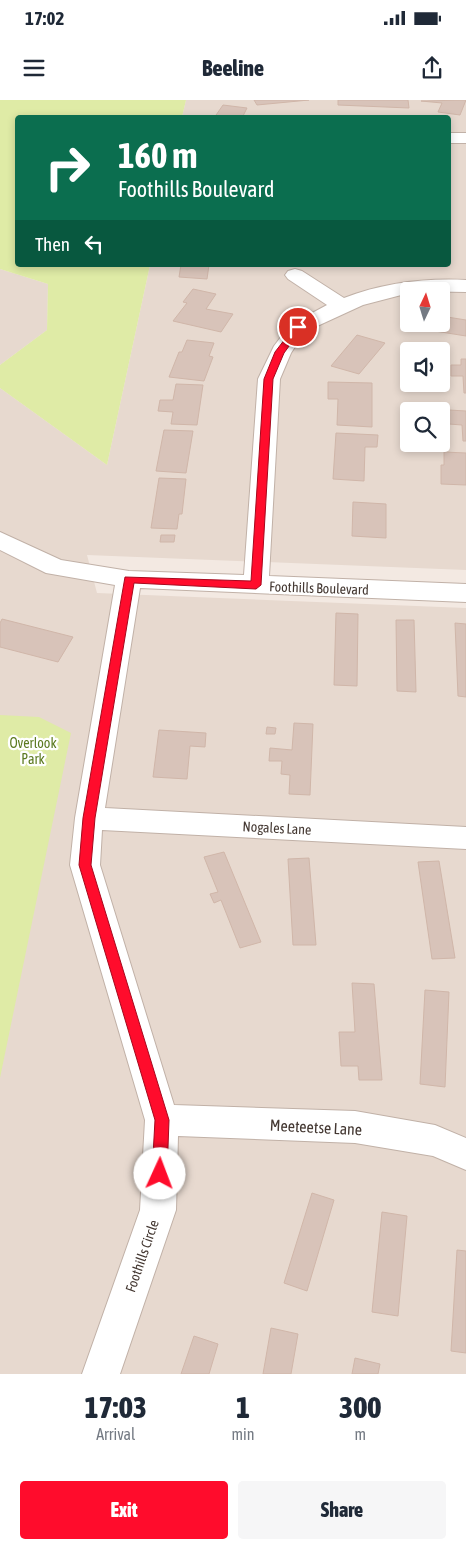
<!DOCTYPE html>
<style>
:root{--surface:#fff;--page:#f6f6f7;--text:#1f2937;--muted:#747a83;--accent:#ff0c2c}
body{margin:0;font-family:"Asap Condensed",sans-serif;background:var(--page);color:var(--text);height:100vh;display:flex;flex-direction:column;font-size:19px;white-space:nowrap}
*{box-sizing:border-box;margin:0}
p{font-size:16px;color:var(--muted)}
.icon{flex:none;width:28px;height:28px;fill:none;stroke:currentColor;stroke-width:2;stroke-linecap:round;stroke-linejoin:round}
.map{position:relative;height:1274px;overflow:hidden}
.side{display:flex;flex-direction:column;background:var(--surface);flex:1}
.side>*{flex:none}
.top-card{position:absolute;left:15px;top:15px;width:436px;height:152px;border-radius:5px;box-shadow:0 2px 8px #0003;background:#0b6e4f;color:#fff;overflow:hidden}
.needle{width:32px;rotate:4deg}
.controls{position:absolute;left:400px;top:182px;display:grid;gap:10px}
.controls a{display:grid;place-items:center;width:50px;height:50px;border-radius:5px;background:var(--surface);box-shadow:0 2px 8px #0003;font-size:25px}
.pin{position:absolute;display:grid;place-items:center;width:42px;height:42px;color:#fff;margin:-21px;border:2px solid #fff;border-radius:50%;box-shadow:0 1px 5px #0007}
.me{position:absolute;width:55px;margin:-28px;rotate:2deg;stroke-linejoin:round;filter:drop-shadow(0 0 4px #0008)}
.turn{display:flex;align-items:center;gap:18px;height:105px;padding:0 20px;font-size:22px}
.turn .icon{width:65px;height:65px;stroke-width:2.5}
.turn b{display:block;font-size:35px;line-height:42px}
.then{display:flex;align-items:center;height:48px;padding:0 20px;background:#0003;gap:10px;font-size:19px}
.eta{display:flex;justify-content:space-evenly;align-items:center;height:85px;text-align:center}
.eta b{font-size:30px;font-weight:800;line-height:35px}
.primary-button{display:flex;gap:10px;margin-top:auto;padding:10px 20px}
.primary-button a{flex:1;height:58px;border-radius:5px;background:var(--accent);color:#fff;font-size:20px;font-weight:800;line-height:58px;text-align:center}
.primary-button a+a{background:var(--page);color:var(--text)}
.status{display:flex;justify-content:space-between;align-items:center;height:35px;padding:0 25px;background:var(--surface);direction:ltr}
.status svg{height:14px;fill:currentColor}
header{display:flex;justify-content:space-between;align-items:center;height:65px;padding:0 20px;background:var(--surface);font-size:22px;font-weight:800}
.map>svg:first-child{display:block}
.residential{fill:#e7d9cf;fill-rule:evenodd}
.green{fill:#dfeba6}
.building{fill:#d8c3b9;stroke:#d0b6a9}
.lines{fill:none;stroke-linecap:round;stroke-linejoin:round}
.minor-casing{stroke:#c1b1a7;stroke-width:2}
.minor{fill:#fff;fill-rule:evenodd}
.route{fill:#ff0c2c;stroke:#a6081d}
.labels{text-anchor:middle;stroke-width:4.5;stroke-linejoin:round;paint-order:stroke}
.street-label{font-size:14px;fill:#443832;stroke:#fff}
.park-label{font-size:14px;fill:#5c7a21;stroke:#fff}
.near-street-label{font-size:16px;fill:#443832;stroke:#fff}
</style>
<div class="status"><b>17:02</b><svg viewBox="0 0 49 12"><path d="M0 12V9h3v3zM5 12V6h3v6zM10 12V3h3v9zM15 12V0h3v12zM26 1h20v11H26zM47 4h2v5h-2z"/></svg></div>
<header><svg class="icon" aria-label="menu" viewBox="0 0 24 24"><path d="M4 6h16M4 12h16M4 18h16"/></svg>Beeline<svg class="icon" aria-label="share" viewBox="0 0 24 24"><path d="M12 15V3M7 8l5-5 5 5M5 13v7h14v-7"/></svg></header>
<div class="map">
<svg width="466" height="1274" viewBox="0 0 466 1274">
<rect width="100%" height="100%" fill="#f3e9e2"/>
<!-- residential -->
<path class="residential" d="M186,0H466V470L87,455L97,493L466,508V1274H0V288L107,365L150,165H449V18L182,17ZM409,191H441V224H409ZM409,251H441V284H409ZM409,311H441V344H409Z
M0,169L48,184L47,230L0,265Z"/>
<!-- green -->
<path class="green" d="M0,0H186L182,17L18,18V165H150L107,365L0,288V265L47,230L48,184L0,169Z
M0,615L39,617L71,633L0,978Z"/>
<!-- building -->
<path class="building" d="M254,0H309L257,5Z
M338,0H408L409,8L338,5Z
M466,0L460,15L438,12L442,3L421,1Z
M223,5L247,8L242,18H214Z
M181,165H217H209L207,179L179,177Z
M193,189L216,194L206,209L233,214L221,232L173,221L187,203L183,202Z
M441,216L466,220V236L416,228L417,224H441Z
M357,235L385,243L359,274L331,266Z
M187,240L214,243L209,256L213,257L204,281L169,277L179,252H182Z
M461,259H466V293H464L463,276H451V265H461Z
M328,282L372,283V327L337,325L338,299H328Z
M176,284L203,285L197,325L171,324L173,312L158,311L160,300H173Z
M449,310L466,311V341H463L462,325L449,324Z
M164,330L193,331L186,373L156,371Z
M336,333L378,335L377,347H365L364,381L333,379Z
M444,352L466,353V385L441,384V365H444Z
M159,378L186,379L182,414H179L177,429L151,428Z
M353,402L386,404V438L352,436Z
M161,435H175L174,442H160Z
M336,513L358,514L357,586L334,585Z
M2,519L73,537L58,562L0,547V523Z
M396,520H414L416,592L397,591Z
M455,523L466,524V597L458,596Z
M294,623L313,624L310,695L289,694L290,675L281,674L282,661H269L270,648L292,650Z
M267,627L276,628L275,634H266Z
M159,630L206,633L205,647L190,646L187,679L153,677Z
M224,752L261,842L240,848L221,800L214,803L210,794L218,792L204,757Z
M309,758L316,845H293L288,759Z
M439,761L455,858L432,859L418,762Z
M352,883L374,884L382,980H359L358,966H341L339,932H355Z
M425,890L449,892L445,987L420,984Z
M312,1093L334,1100L307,1191L284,1183Z
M382,1112L407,1116L398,1216L372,1212Z
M457,1150L466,1151V1253L451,1251Z
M271,1228L298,1234L291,1274H263Z
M194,1236L218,1244L209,1274H181Z
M355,1258L380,1264L378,1274H352Z"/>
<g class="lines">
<defs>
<path id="minor" d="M449,33H466V43H449Z
M295,169L302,171L344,198C383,183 425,178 466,180V192L409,191V193L363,205L313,228L304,233L291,253L280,279L269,476L466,484V502L140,488L105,708L466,727V749L102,730L100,765L174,1005L355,1011L435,1025L466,1038V1070L433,1056L355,1043L178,1036L176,1110L120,1274H82L140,1110L145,1020L70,765L75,718L115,485L46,473L0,450V432L61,460L129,471L244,475L258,279L274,246L290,225L327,205L288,179L285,175L288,171Z"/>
</defs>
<!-- minor casing -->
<use href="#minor" class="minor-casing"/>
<!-- minor -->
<use href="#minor" class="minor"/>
</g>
<!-- route -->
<path class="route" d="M298,225L303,227L284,253L273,279L261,485L256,489L134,483L95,718L91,765L169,1020L167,1074L165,1079L160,1081L155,1079L152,1074L155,1020L79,765L83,718L125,477L251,481L264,279L275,252L295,226Z"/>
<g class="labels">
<!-- street labels -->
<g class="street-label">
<text transform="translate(319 488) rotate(2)" y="5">Foothills Boulevard</text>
<text transform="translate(277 728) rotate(3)" y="5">Nogales Lane</text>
<text transform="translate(142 1156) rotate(-71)" y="5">Foothills Circle</text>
</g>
<!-- park labels -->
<g class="park-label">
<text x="33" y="648">Overlook<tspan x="33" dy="16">Park</tspan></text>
</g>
<!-- near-street labels -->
<g class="near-street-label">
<text transform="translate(316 1027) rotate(3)" y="6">Meeteetse Lane</text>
</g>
</g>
</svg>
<div class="controls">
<a><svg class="needle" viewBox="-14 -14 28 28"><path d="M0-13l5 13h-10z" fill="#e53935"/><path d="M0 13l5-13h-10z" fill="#747a83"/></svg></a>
<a><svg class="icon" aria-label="sound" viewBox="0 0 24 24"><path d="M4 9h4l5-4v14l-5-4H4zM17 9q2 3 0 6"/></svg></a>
<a><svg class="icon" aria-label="search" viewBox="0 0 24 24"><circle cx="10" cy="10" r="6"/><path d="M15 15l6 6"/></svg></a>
</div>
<div class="pin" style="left:298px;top:227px;background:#d93025"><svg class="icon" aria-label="arrive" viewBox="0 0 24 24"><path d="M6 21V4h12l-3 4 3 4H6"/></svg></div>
<svg class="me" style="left:160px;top:1074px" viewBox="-20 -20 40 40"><circle r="19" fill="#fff"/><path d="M0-13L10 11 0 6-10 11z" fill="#ff0c2c"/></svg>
<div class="top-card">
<div class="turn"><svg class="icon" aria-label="right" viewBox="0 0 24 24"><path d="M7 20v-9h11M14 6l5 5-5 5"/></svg><div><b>160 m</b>Foothills Boulevard</div></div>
<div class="then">Then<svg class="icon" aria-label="left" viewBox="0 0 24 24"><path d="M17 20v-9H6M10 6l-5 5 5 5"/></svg></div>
</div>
</div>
<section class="side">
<div class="eta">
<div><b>17:03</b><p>Arrival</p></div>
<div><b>1</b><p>min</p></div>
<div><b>300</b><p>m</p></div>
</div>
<div class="primary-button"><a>Exit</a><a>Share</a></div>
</section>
